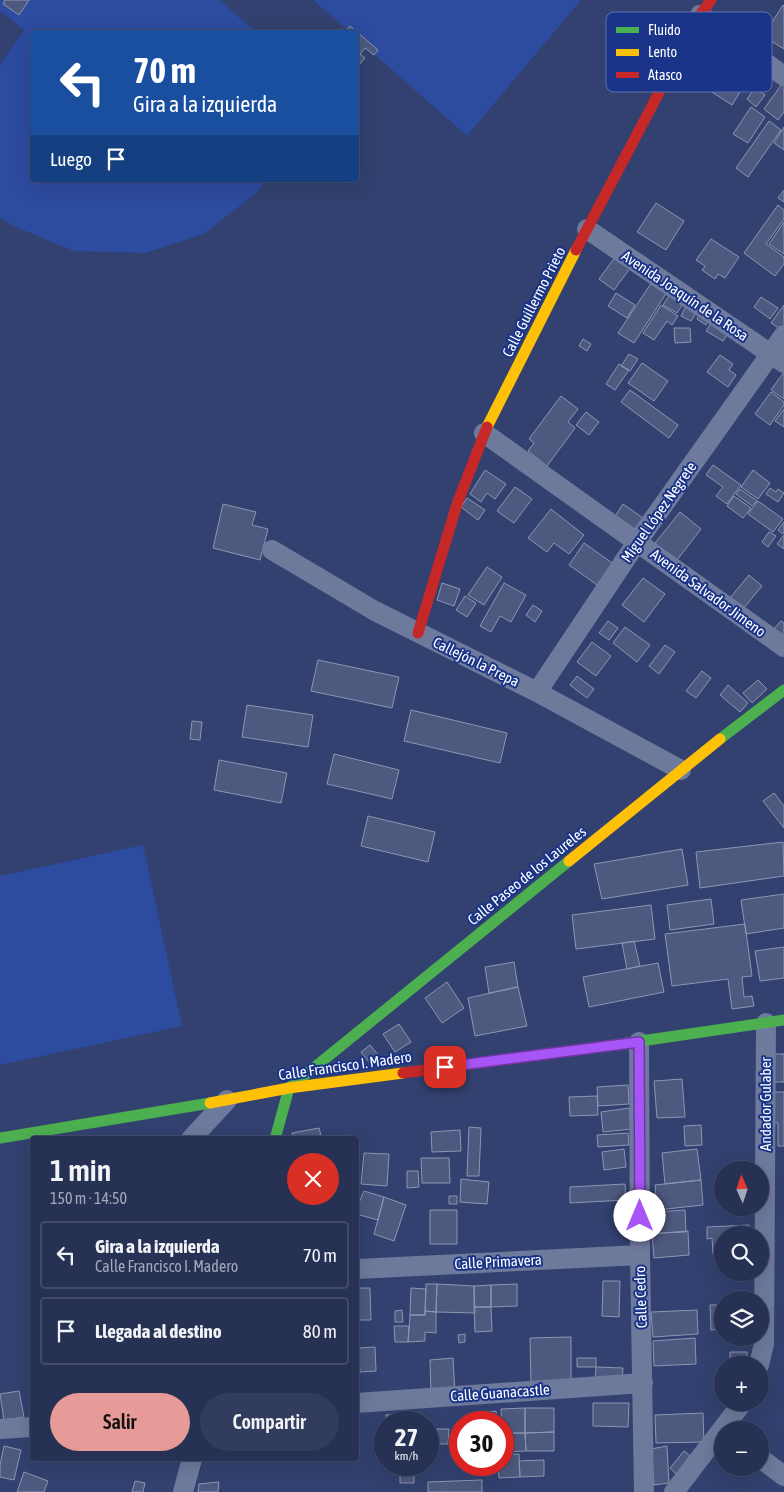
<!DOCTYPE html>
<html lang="es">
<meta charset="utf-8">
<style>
:root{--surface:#263153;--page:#323d5d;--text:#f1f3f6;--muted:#a4a9b8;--line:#424c6a;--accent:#e69b98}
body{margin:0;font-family:"Asap Condensed",sans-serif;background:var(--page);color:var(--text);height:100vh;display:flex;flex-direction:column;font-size:19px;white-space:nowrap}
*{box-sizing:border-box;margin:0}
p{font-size:16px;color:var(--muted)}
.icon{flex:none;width:28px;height:28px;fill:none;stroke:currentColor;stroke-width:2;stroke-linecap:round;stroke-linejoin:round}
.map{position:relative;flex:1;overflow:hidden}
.side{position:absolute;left:30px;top:1136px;width:329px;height:325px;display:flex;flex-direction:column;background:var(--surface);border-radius:5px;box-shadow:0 5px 20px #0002,0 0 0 1px var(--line)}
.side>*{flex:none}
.top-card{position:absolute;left:30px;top:30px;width:329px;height:152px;border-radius:5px;box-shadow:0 5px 20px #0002,0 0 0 1px var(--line);background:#1a4fa0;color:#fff;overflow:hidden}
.needle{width:32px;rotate:357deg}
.controls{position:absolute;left:714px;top:1161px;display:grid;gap:10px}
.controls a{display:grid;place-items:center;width:55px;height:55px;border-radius:50%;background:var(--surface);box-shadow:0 5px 20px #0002,0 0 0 1px var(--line);font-size:25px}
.speed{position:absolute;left:374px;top:1411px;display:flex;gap:10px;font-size:25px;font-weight:700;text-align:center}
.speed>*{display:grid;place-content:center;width:65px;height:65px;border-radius:50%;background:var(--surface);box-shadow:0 5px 20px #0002,0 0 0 1px var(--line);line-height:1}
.speed small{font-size:12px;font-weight:400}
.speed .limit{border:8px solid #d22;background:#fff;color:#111}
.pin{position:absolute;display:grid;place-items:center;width:42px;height:42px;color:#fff;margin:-21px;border-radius:10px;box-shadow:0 2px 8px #0006}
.me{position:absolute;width:55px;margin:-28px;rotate:0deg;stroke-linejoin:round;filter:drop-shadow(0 0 4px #0008)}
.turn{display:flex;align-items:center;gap:18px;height:105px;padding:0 20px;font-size:22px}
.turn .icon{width:65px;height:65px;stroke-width:2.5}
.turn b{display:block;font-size:35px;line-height:42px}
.then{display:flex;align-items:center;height:48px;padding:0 20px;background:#0003;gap:10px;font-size:19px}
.round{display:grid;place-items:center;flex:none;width:52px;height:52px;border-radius:26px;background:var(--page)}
.headline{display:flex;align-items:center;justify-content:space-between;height:85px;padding:0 20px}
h1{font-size:30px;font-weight:600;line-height:38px}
.button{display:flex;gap:10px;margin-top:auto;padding:10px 20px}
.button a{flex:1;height:58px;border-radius:30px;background:var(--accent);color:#111;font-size:20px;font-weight:600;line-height:58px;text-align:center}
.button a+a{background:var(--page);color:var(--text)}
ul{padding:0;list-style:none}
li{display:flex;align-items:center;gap:15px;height:68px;margin:0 10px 8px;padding:0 10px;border:2px solid var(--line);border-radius:5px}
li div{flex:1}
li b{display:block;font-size:19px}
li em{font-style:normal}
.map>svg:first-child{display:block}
.grass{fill:#2d4b9f}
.building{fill:#4d597e;stroke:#8d96b2}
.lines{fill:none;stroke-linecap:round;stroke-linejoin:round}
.street{stroke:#6e7a9c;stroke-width:20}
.fast{stroke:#4caf50;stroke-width:11}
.slow{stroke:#ffc107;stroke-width:11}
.jam{stroke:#c62828;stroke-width:11}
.route-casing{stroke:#6d37a1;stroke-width:12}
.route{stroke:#a855f7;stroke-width:9}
.labels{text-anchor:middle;stroke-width:4;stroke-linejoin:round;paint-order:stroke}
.street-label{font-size:15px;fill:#fff;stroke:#193488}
.key{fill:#193488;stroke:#5e71ac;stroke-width:1}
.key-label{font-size:14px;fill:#fff}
</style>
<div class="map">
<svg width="784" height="1492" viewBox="0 0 784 1492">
<rect width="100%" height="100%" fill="#32416f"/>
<!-- grass -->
<path class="grass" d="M0,0H220L255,32H32V180H266L257,192L204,234L145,253L74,251L11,225L0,217V65L24,30L0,11Z
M313,0H581L467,136L356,38V32H350Z
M143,845L182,1026L0,1065V876Z"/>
<!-- building -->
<path class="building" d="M5,0H29L19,15L3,4Z
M783,5L784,6V49L763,36Z
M350,26L378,50L374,55L365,48L360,54L365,58L359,65L356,62V32H348L346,31Z
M704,69L740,92L732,105L695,81Z
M784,81V112L778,120L764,109Z
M755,88L765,95L756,107L747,99Z
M751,107L765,117L748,143L733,134Z
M769,121L781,130L748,177L736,168Z
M784,127V150L774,143Z
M784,190V202L778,198Z
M656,203L684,221L666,250L637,232Z
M778,205L784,210V219L766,244L784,257V264L775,276L744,253Z
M784,222V254L769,244Z
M711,239L739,257L725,278L718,274L715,279L702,270L705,266L696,260Z
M616,256L631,267L614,290L599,279Z
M654,279L669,289L634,343L618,333Z
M673,290L687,298L677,313L663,305Z
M616,293L635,305L627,318L608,306Z
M761,297L778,308L770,319L754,307Z
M688,302L699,308L691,321L681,316Z
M661,305L678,316L672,325L667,321L654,340L643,333Z
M784,305V327L782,330L771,323Z
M701,312L710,317L706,325L697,319Z
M714,319L730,329L723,341L706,331Z
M674,328H690L691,342L675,343Z
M583,339L591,344L587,351L579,346Z
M629,354L638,359L630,371L621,366Z
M720,355L733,364L729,370L736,375L728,387L707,372Z
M642,363L668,381L654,401L628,383Z
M619,364L629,370L615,390L606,384Z
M784,372V399L771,390Z
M630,390L678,425L669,438L621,402Z
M771,392L784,402V405L770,425L755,414Z
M561,396L578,409L568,422L575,428L547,466L528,451L534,443L529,439Z
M784,409V427L775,421Z
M586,412L599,422L589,435L576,425Z
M713,465L741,485L727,504L716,496L723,487L706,475Z
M485,470L506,484L495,499L487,493L481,502L470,494Z
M753,470L770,483L758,499L741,487Z
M515,487L532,499L514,523L497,511Z
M770,488L776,492L778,489L784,493L778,502L766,494Z
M740,489L757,501L752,506L736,494Z
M734,496L751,508L743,518L727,506Z
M467,498L485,510L478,520L461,507Z
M758,501L783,519L773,532L748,514Z
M223,504L256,512L252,525L268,529L260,560L213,548Z
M623,504L643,518L634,532L614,518Z
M551,509L584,535L569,554L554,543L547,552L528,538Z
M680,512L701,529L674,564L652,547Z
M784,522V532L783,534L778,530Z
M769,532L776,536L768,547L762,542Z
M784,535V549L777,544Z
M584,543L615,565L600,587L569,565Z
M487,567L502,577L484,605L468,595Z
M749,575L762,586L743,609L730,598Z
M643,578L665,594L644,622L622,605Z
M442,583L460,589L454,606L437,600Z
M504,583L526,595L511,622L500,616L491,632L480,626Z
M465,596L476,603L467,617L456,610Z
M533,605L542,611L535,622L526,615Z
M608,621L618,628L609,640L599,633Z
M781,621L784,623V640L771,632Z
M625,627L650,645L637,662L613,643Z
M592,642L611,656L596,676L577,662Z
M665,645L675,652L659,674L649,666Z
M318,660L399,677L392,708L311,691Z
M702,671L711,678L696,698L686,691Z
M577,676L594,689L587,698L570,685Z
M758,680L767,689L752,703L743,693Z
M728,685L748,703L740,712L720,695Z
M247,705L313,715L308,747L242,737Z
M411,710L507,733L500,763L404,741Z
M192,721L202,722L200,740L190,739Z
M334,754L399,770L392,799L327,784Z
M219,760L287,773L281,803L214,790Z
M774,793L784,806V828L763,801Z
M368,816L435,832L428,862L361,846Z
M783,842L784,876L700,888L696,852Z
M682,849L688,885L602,899L594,864Z
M784,894V928L746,934L741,900Z
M711,899L714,924L670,930L667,905Z
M651,905L655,939L576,949L572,915Z
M745,924L752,976L742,977L744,997L752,996L754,1006L732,1009L728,979L672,986L665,934Z
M634,941L640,966L627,969L622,943Z
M784,947V978L760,981L755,951Z
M514,962L518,987L489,993L485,967Z
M658,963L664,992L589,1007L583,977Z
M447,982L464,1008L442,1023L425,998Z
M518,987L527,1026L475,1036L468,998Z
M399,1024L411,1042L395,1052L383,1034Z
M370,1045L378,1055L369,1062L361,1052Z
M773,1054H784V1082H773Z
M682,1079L685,1117L657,1118L654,1081Z
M628,1085L629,1104L598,1106L597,1087Z
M774,1092H784V1146H778V1123H774Z
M597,1096L598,1115L570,1116L569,1097Z
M629,1108L632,1129L603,1132L601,1112Z
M701,1125L702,1145L685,1146L684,1126Z
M469,1127L481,1128L479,1176H467Z
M319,1128L322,1139H294L292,1133Z
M460,1130L461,1151L432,1152L431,1132Z
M628,1133L629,1145L598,1147L597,1135Z
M624,1149L626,1167L604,1170L602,1152Z
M697,1149L701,1180L665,1184L662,1153Z
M364,1153L389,1154L387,1186L361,1184Z
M421,1158H449L450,1183H422Z
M407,1171H418L419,1187L407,1188Z
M461,1179L489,1182L487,1204L460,1202Z
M701,1180L703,1205L657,1210L655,1185Z
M625,1184L626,1200L570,1203V1187Z
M364,1191L384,1197L378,1220L356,1214V1210Z
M449,1196H457V1204H449Z
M384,1197L406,1205L394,1241L374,1234Z
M430,1210H457V1244H430Z
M685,1210L686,1232L656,1233L655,1212Z
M749,1225L750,1235H722V1254H713L712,1238L707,1239V1227Z
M688,1231L689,1255L654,1258L652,1234Z
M603,1281H620L619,1317L602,1316Z
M426,1284H437L436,1312L425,1311Z
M437,1284L474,1286L475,1313L436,1312Z
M517,1284V1306L491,1307V1285Z
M491,1285V1307H474V1286Z
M356,1288H370L371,1320H356Z
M411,1288L426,1289L425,1315H410Z
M710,1305H722V1329L711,1330Z
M474,1307H491L492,1331L475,1332Z
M402,1310L403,1322H395V1311Z
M697,1310L698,1334L653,1337L651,1312Z
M425,1311L436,1312V1333L425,1332V1341L408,1342L410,1315H425Z
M394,1326H409L408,1342H395Z
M465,1334V1342L459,1343L458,1335Z
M571,1337V1385L531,1386L530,1338Z
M695,1338L696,1364L654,1366L653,1341Z
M375,1347L376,1371L360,1372L358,1348Z
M730,1352H747V1365H730Z
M356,1357H359L358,1390H356Z
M453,1358L455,1394L431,1395L430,1360Z
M577,1358H596V1367H577Z
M596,1367L623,1368L622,1380L595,1379Z
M19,1391L24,1417L4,1420L0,1394Z
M593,1403H629L628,1427L593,1426Z
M525,1408V1433H502L501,1409Z
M525,1408H554V1432L525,1433Z
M496,1411L497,1422H480V1413Z
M703,1413L704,1442L656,1443L655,1415Z
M408,1414L409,1422H386V1415Z
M437,1429H449L448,1444H436Z
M554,1432V1451H526L525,1433Z
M502,1433H525L526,1451L502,1452Z
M4,1446L21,1450L14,1480L0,1477V1465Z
M667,1446L669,1483L654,1485L651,1449Z
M684,1451L692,1457L678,1476L670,1468Z
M519,1454L520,1477L499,1478L498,1465H502V1455Z
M544,1460V1476L520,1477L519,1461Z
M400,1468H414V1483H400Z
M24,1472L48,1481L44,1492H17Z
M482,1480V1492H428V1482Z
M135,1481L145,1483L143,1492H132Z
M219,1482L218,1492H198L199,1484Z"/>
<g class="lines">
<!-- street -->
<path class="street" d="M700,15L784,76
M587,229L784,363
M484,433L784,647
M272,550L375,611L537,692L681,770
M537,692L637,542L784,335
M639,1042L640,1255L644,1492
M191,1139L227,1100
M356,1269L640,1255
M759,1365L764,1344L766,1023
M356,1403L643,1383
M0,1429L32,1427
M760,1458L784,1476
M183,1492L192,1459
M674,1492L743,1402"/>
<!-- fast -->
<path class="fast" d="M720,739L784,690
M607,1046L784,1020
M0,1138L210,1103
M275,1139L289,1088L569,861"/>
<!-- slow -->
<path class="slow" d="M487,427L576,250
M569,861L720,739
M210,1103L289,1088L403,1073"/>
<!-- jam -->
<path class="jam" d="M576,250L700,15L711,0
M418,633L457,504L487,427
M403,1073L607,1046"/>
</g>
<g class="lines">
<defs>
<path id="route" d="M445,1067L639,1042L640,1216"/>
</defs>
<!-- route casing -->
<use href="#route" class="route-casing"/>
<!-- route -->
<use href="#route" class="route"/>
</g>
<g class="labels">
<!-- street labels -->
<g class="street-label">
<text transform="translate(685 296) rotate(34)" y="5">Avenida Joaquín de la Rosa</text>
<text transform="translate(534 302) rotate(-63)" y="5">Calle Guillermo Prieto</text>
<text transform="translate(659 512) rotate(-55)" y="5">Miguel López Negrete</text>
<text transform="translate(708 593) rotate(36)" y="5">Avenida Salvador Jimeno</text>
<text transform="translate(476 662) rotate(26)" y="5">Callejón la Prepa</text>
<text transform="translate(527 876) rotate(-39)" y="5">Calle Paseo de los Laureles</text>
<text transform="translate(345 1066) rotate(-8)" y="5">Calle Francisco I. Madero</text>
<text transform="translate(766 1104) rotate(-90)" y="5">Andador Gulaber</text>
<text transform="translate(498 1262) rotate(-3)" y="5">Calle Primavera</text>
<text transform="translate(641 1297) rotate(-92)" y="5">Calle Cedro</text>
<text transform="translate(500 1393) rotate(-4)" y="5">Calle Guanacastle</text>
</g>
</g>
<!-- legend -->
<rect x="606" y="12" width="166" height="80" rx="8" class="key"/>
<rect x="616" y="27" width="23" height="6" fill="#4caf50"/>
<rect x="616" y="49" width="23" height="7" fill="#ffc107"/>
<rect x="616" y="72" width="23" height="6" fill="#c62828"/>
<g class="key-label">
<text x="648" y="35">Fluido</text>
<text x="648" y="57">Lento</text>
<text x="648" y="80">Atasco</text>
</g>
</svg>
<div class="controls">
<a><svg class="needle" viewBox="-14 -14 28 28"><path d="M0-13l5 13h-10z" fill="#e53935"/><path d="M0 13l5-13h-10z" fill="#a4a9b8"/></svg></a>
<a><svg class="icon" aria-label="search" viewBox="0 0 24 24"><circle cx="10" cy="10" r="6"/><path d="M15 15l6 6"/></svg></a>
<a><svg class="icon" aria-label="layers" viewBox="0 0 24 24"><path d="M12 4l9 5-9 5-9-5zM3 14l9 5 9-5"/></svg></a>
<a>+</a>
<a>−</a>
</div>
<div class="speed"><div>27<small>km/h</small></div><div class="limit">30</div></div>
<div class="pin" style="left:445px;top:1067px;background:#d93025"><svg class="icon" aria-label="arrive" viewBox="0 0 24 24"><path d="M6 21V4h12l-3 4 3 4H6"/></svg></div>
<svg class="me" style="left:640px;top:1216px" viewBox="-20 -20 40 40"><circle r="19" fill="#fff"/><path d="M0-13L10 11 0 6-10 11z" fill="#a855f7"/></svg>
<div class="top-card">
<div class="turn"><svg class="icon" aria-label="left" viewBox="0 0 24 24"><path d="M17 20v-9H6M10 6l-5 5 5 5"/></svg><div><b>70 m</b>Gira a la izquierda</div></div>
<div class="then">Luego<svg class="icon" aria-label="arrive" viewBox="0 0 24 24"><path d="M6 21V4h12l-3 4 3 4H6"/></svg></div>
</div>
<section class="side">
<div class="headline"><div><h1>1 min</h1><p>150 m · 14:50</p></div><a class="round" style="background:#d93025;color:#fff"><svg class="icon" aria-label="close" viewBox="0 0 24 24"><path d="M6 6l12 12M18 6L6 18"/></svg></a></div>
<ul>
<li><svg class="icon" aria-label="left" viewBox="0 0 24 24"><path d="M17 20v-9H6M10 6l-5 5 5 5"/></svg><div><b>Gira a la izquierda</b><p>Calle Francisco I. Madero</p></div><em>70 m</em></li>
<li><svg class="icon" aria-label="arrive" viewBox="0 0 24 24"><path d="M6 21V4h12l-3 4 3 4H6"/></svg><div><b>Llegada al destino</b></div><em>80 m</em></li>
</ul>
<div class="button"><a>Salir</a><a>Compartir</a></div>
</section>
</div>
